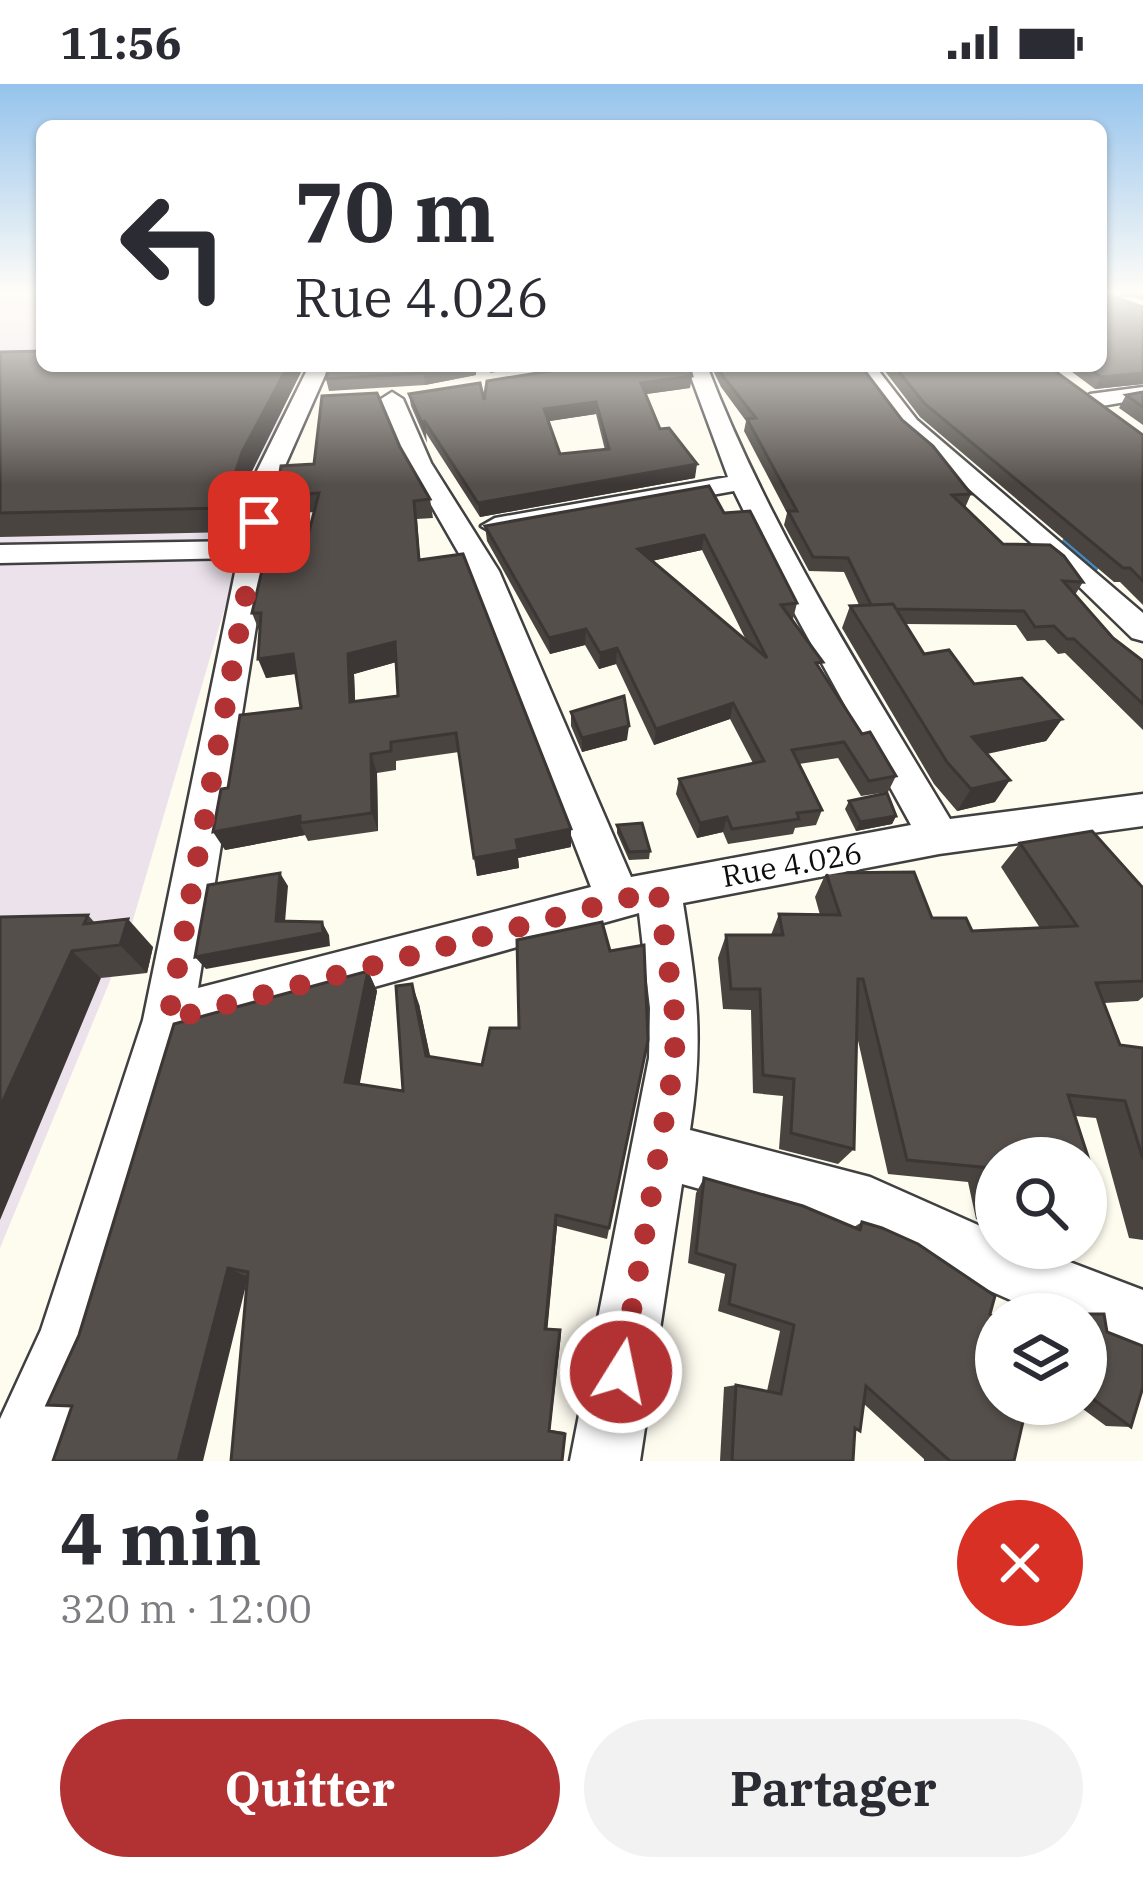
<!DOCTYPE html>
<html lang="fr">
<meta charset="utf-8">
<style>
:root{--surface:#fff;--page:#f2f2f3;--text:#2b2b33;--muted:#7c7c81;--accent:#b23132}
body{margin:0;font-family:"IBM Plex Serif",serif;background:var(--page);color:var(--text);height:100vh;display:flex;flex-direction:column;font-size:45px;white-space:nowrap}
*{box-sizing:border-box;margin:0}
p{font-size:39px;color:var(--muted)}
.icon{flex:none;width:66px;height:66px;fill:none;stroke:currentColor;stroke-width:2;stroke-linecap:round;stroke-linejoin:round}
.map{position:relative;height:1377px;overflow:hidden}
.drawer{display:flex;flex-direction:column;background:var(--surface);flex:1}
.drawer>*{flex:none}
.top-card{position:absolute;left:36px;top:36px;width:1071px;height:252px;border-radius:18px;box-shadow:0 3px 9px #0004;background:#fff;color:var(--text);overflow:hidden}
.buttons{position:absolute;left:975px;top:1053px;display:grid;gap:24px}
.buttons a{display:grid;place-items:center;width:132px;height:132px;border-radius:50%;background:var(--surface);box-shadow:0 3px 9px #0004;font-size:60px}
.pin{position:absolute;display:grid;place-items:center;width:102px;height:102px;color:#fff;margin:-51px;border-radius:24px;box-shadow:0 6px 18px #0006}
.me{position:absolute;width:132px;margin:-66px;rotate:10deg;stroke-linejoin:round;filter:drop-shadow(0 0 9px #0008)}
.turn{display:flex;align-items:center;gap:42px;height:252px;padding:0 60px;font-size:54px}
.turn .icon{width:156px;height:156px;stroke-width:2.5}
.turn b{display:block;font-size:84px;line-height:102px}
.round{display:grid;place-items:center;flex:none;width:126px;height:126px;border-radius:63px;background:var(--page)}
.head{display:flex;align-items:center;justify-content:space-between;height:204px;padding:0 60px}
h1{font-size:72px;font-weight:700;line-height:90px}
.cta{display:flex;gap:24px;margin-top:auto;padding:24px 60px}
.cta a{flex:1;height:138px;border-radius:72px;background:var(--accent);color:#fff;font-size:48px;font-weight:700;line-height:138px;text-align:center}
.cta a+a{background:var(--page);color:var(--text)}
.status{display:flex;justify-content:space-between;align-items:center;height:84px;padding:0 60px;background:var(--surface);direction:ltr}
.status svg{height:33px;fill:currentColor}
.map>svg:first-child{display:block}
.industrial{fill:#ebe2eb}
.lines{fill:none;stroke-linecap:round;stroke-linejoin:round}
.stream{stroke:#458bc2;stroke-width:8}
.minor-casing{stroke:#404040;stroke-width:5}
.minor{fill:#fff;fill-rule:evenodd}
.wall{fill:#494440;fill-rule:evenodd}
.shaded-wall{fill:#3c3734}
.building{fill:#554f4b;stroke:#3c3734;stroke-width:3;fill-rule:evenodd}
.route{stroke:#b23132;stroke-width:21;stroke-dasharray:0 37.8}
.labels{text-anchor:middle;stroke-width:12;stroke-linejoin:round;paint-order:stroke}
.street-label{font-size:30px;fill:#0d0d0d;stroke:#fff}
</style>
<div class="status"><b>11:56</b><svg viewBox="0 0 49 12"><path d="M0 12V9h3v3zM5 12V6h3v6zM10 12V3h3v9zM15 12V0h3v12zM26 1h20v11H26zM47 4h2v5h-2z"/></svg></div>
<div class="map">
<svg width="1143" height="1377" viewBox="0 0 1143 1377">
<rect width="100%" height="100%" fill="#fefbef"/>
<!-- industrial -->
<path class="industrial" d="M0,208H42V282L289,305L128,853L0,1164Z"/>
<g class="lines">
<!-- stream -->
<path class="stream" d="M1066,458L1094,484"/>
<defs>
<path id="minor" d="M1123,213H1143V223L1117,222L1114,218Z
M309,282H329L280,393L198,904L591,803L469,487L407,379L381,315L392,308L403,315L431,379L499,487L631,793L911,741L791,523L734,407L495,450L481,442L495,434L728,393L687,282H707C769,443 861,587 950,735L1143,710V742L939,770L683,819C697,908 704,955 690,1046L870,1093L996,1149V1164H1033L1143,1206V1270L1086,1247V1230H1042L864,1151L682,1100L640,1377H570L649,974L650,924L639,829L188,955L104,1254L52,1377H0V1335L41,1246L143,936L238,474L0,479V461L241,457L254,393Z
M855,282H875L917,336L1143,529V557L1132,554L1059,483L901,346Z
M1143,303V315L1090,324L1079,317L1090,310Z"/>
</defs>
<!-- minor casing -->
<use href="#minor" class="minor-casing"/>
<!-- minor -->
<use href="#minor" class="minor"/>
</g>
<!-- wall -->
<path class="wall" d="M1116,208H1143V216Z
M1143,223V300L1095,305L1064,282H1101Z
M0,268L42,282H304L250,391L234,448L0,453Z
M329,282L476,291L425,301L329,307L326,295Z
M711,282H861L902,336L971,410L965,424L1003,460L1083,498L1075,511L1113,554L1143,577V646L1065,569L1058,570L1045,556L1027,557L1016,541L905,540L924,570L974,600L1062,635L1046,657L987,670L995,718L957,727L934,700L842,544L850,522L859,521L844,488L809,487L784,441L787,429L744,347L746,337L721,303Z
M881,282H1048L1143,351V521L1120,498H1114L920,333Z
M690,304L645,310L660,345L695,394L480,433L426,349L427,359L411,322L409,310L484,316ZM596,330L605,366L560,370L548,337Z
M1143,308V341L1119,324L1126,311Z
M400,363L430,415L433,434L417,435L420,476L571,763L518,774L519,784L477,792L459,668L396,677V686L377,689L378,747L308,757L305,751L225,766L228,704L301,624L296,590L266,594L260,549L252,529L305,463L314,428L282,431L276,413L314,380ZM396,578L398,612L355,617L354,590Z
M724,429L797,519L793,535L821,585L862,650L896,692L888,708L861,712L838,674L799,680L822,726L816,741L795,744L793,750L728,760L723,748L697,754L676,710L679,695L753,679L730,635L654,661L616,580L599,585L585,561L550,570L487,457L485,442ZM702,466L746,556L652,477Z
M571,628L627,656L582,668L571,642Z
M849,717L896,732L892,740L856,747L845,725Z
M617,741L650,767L649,775L629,776L617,749Z
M1020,759L1143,804V913L1138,917L1104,919L1120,961L1143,964V1156L1129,1154L1096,1034L1075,1032L1091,1082L1086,1085V1074H996V1144L976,1135L968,1098L888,1090L857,952L854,1065L838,1080L779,1065L783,1012L753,1009L751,926L723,925L718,874L726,851H771L779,830L820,831L815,813L826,789L932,834L972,847L1040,844L1001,783Z
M88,831L95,839L153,863L147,889L101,894L0,833Z
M610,867L648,956L607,1155L557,1142L547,1245L561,1251L550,1346L565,1348L562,1377L248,1193L53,1377L368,887L377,907L359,1001L403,1007L419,920L430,973L482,981L519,944Z
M704,1094L854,1143L862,1138L990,1230L1014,1377H924V1375L864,1320L860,1347L855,1346L853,1377H720L724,1303L736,1301L767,1307L780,1247L718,1227L725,1190L688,1179L696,1109Z
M1033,1218L1061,1230H1013L1014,1223Z
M1086,1230L1107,1248L1131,1343L1106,1342L1076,1320H1086Z"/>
<!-- shaded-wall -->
<path class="shaded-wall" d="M288,282H304L250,391L234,448L224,424L242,368Z
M466,282H476V291L425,301L424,289Z
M490,282H530L490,289Z
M1143,289V300L1095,305L1101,293Z
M692,292L690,304L640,311L641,299Z
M596,318V330L544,338V325Z
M697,380L695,394L480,433L478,419Z
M704,451L702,466L637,480L638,465Z
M586,545L585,561L550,570L549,554Z
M395,558L400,577L354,590L356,637L350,618L348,570Z
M617,564L616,580L599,585L600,569Z
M293,570L300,589L266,594L258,575Z
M733,619L730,635L654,661L656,645Z
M1062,635L1046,657L959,675L972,653Z
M629,642L627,656L582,668V654Z
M371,670L377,689L378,747L372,729Z
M1010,696L995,718L957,727L971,705Z
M300,732V739L305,751L225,766L213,748Z
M896,732L892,740L856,747L860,738Z
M727,733L723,748L697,754L700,739Z
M571,745V763L518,774L519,784L477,792L474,774L516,756Z
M280,789L288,802L284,850L276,837Z
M128,835L153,863L147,889L120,861Z
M322,838L329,851L330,862L206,885L195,873Z
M72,867L101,894L0,1136V1023Z
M368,887L377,907L357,1015L345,998Z
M412,900L419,920L434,990L426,972Z
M556,1131L557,1142L547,1250L545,1245Z
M228,1184L248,1193L203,1377H178Z"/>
<!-- building -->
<path class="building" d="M1101,208L1143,223V289L1101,293L1086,282H1101Z
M42,267V282H288L242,368L224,424L0,429V268Z
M329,282H466L424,289L326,295Z
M581,282H689L692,292L641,299L660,345L669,344L697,380L478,419L424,336L425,346L409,310L480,299L484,316L487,297ZM596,318L609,365L560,370L544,325Z
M718,282H861L902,336L933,362L971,410L952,411L1003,460L1050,461L1064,472L1083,498L1063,497L1113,554L1143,577V620L1074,555H1067L1054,542L1035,543L1024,527L896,525L893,520L871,521L848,474L813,473L788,427H797L747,335L756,334L722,291Z
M894,282H1048L1143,351V497L1130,484H1123L925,320Z
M1143,308V323L1126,311Z
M377,309L400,363L430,415L414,417L419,476L463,470L571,745L516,756L518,766L474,774L456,649L391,658V667L371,670L372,729L300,739V732L213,748L221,705L228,704L240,631L301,624L293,570L258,575L261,529H252L267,465L305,463L319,409L276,413L281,382L314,380L322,312ZM395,558L398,612L350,618L348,570Z
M709,402L724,429L750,427L797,519L781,521L823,578L816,579L862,650L870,648L896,692L869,697L844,658L792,666L822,726L797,729L799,735L732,745L727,733L700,739L679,695L764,677L733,619L656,645L617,564L600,569L586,545L549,554L485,442ZM704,451L767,574L638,465Z
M893,520L924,570L949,566L974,600L1022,594L1062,635L972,653L1010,696L971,705L947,678L850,522Z
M624,612L629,642L582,654L571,628Z
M887,709L896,732L860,738L849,717Z
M642,739L650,767L629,768L617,741Z
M1092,747L1143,804V897L1096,899L1120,961L1143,964V1075L1125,1017L1068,1011L1091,1082H1086V1074H996V1102L991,1084L907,1076L863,895H858L854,1065L791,1049L794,995L763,991L760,905H731L726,851H783L779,830L840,831L826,789L914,788L932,834H966L972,847L1077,842L1020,759Z
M280,789L276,837L322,838L323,849L195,873L208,801Z
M88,831L84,840L128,835L120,861L72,867L0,1023V833Z
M602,838L610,867L644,861L648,956L609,1144L556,1131L545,1245L560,1246L549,1347L565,1350L562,1377H231L248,1188L228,1184L178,1377H53L72,1322L47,1321L79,1251L174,940L368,887L345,998L403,1007L396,902L412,900L426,972L482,981L490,944H519L517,856Z
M704,1094L803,1122L860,1146L862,1138L882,1144L918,1160L995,1212L990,1230L996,1234V1320H1027L1014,1377H950L866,1302L860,1347L855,1344L853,1377H732L736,1301L781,1310L794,1241L729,1220L735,1181L696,1169Z
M1033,1218L1061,1230H1031Z
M1086,1230H1104L1107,1248L1143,1262V1303L1131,1343L1086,1310Z"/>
<!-- sky -->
<linearGradient id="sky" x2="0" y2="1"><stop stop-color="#95c3ec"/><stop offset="0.52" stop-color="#fffdf8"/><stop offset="1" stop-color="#fffdf8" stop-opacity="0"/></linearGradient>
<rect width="1143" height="401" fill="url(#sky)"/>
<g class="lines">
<!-- route -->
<path class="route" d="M259,438L168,936L658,806L674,924L675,974L621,1288"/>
</g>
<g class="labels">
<!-- street labels -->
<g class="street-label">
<text transform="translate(792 781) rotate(-10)" y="10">Rue 4.026</text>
</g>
</g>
</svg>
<div class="buttons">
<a><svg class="icon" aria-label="search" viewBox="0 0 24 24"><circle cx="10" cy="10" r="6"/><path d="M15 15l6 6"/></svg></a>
<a><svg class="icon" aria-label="layers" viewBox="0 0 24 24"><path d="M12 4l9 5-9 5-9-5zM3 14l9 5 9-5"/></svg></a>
</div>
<div class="pin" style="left:259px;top:438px;background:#d93025"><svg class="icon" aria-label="arrive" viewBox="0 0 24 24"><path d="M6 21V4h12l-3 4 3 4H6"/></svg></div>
<svg class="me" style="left:621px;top:1288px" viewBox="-20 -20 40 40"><circle r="17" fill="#b23132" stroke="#fff" stroke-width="3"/><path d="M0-11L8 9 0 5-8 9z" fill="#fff"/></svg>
<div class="top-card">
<div class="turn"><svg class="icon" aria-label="left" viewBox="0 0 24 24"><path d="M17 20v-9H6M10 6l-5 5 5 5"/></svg><div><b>70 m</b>Rue 4.026</div></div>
</div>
</div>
<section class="drawer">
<div class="head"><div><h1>4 min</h1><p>320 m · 12:00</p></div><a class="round" style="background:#d93025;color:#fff"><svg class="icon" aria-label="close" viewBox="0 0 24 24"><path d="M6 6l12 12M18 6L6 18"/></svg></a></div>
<div class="cta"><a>Quitter</a><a>Partager</a></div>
</section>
